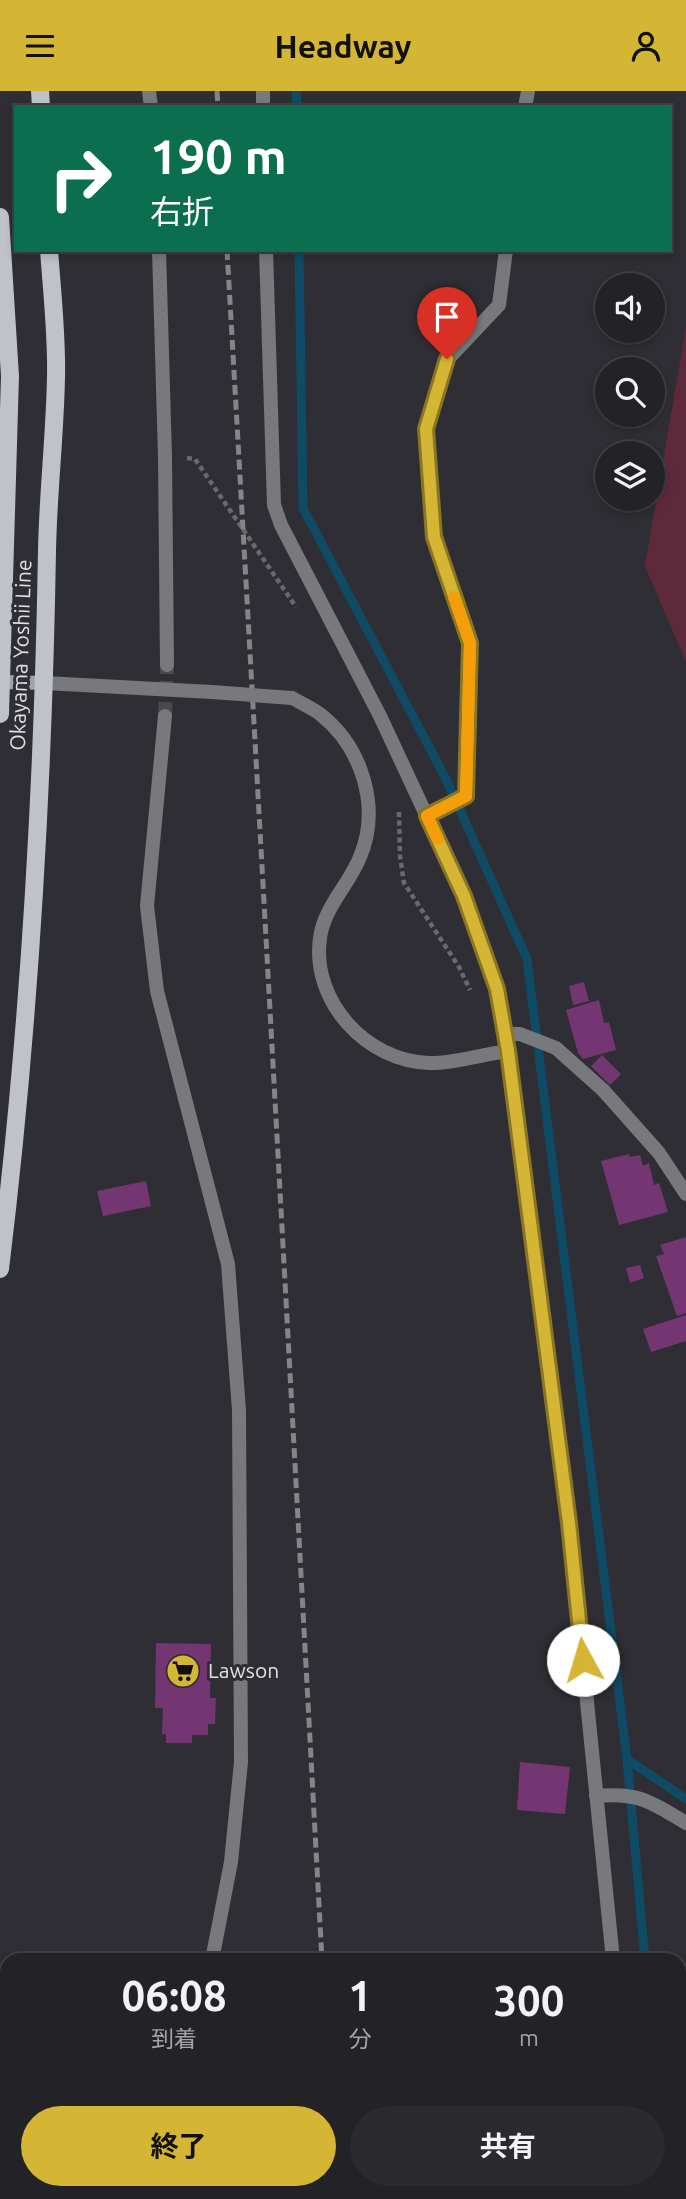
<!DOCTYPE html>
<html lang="ja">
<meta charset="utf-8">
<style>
:root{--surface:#232227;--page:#2b2a2f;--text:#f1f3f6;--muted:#a3a4a7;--line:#403f44;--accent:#d5b534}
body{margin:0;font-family:Ubuntu,"Noto Sans JP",sans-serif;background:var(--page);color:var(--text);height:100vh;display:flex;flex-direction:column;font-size:26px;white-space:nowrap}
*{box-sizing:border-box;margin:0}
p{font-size:23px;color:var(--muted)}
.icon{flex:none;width:38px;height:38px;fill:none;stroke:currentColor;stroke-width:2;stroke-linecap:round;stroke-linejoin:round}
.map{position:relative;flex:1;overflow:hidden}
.panel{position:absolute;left:0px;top:1862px;width:686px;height:247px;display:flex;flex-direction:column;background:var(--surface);border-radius:21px 21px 0 0;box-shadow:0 4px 10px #0003,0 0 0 2px var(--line)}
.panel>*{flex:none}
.guide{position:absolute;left:14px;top:14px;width:658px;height:147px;border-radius:0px;box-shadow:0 4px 10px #0003,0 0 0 2px var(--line);background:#0b6e4f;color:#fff;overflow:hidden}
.fabs{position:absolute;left:595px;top:182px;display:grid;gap:14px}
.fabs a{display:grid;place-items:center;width:70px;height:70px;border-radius:50%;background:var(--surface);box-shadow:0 4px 10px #0003,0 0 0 2px var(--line);font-size:35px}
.pin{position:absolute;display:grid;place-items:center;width:60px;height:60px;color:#fff;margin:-72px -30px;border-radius:50% 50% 50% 0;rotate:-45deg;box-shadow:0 0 7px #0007}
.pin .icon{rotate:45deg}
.me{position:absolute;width:77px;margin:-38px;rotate:354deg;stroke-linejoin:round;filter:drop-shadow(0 0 5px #0008)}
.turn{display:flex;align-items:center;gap:24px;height:147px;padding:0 21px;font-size:32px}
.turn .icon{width:91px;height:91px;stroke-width:2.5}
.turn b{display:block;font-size:49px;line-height:60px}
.eta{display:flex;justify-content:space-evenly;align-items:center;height:119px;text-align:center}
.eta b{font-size:42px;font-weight:700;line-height:49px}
.button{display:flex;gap:14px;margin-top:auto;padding:14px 21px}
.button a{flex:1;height:80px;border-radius:42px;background:var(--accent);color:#111;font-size:28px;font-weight:700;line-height:80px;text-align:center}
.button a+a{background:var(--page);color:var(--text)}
header{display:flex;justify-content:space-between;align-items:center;height:91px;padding:0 21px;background:var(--accent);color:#111;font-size:32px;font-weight:700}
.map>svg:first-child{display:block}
.green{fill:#5f293c}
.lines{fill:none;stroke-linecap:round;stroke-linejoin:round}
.stream{stroke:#104b65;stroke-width:9}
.building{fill:#743573}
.minor-tunnel{stroke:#4a494e;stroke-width:14;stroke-dasharray:14 7;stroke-linecap:butt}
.path{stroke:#69686e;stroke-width:4.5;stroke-dasharray:5 3.5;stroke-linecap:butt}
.minor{stroke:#77797c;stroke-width:14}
.tertiary{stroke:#77797c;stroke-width:14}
.secondary{stroke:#a0a2a7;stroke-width:14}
.primary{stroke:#bfc2c9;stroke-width:18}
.rail{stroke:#858489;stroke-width:5;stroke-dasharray:10 5;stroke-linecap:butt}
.tertiary-bridge{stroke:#77797c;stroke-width:14}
.route-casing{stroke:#8a7622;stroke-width:18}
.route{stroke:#d5b534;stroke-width:12}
.slow{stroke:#f59e0b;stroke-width:12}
.labels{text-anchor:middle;stroke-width:6;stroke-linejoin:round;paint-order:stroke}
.street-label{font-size:21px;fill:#e0dfe4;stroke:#2f2e34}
.poi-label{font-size:21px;fill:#e0dfe4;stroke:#2f2e34;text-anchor:start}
</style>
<header><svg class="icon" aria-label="menu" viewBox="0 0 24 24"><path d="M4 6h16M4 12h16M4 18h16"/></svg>Headway<svg class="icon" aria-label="person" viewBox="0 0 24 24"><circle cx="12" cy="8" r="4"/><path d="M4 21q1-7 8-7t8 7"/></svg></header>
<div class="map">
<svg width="686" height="2108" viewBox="0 0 686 2108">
<rect width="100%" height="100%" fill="#2f2e34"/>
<!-- green -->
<path class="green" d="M686,236V571L645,475Z"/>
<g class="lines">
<!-- stream -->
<path class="stream" d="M296,0L297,16
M299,159L303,417L446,688L527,868L627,1668L645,1869
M627,1668L686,1708
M653,2102V2108"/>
</g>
<!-- building -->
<path class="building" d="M584,891L589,910L573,914L569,895Z
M599,909L604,932L609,931L616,959L583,968L578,962L566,919Z
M602,964L621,983L610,994L591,975Z
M629,1063L630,1066L640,1064L643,1075L649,1072L654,1094L659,1092L668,1121L619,1134L601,1070Z
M146,1090L151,1115L103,1125L97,1100Z
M686,1146V1222L677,1225L656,1165L664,1163L660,1154Z
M640,1174L644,1187L630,1192L626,1177Z
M686,1224V1250L651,1261L643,1238Z
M156,1552L211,1553L210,1607H216L215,1633H208V1644H192V1652H166V1643H162L163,1617H155Z
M520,1671L570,1676L565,1723L517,1719Z"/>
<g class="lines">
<!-- minor-tunnel -->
<path class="minor-tunnel" d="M165,625L167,574"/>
<!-- path -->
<path class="path" d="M187,367L195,368L296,516
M399,721L400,765L404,792L459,876L470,899"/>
<!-- minor -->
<path class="minor" d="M149,0L151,16
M263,0V16
M525,16L528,0
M159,159L165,365L167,574
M266,159L274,414L281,434L380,625L464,805L497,899L508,960L569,1432L613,1869
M165,625L147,815L157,900L228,1173L239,1319L241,1671L231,1771L212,1869
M427,725L466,705L470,552L434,446L426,338L448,268L499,214L506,159
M505,943H520L556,957L603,999L659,1062L686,1103
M596,1705C639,1701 651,1711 686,1732
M623,2102L624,2108
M165,2108L166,2102"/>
<!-- tertiary -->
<path class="tertiary" d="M45,592L212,601
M292,607C301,612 312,617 320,623C362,656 381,716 360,766C349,794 324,816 320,847C311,910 366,970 429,972C451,973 484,963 508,960"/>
<!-- secondary -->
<path class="secondary" d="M0,591L45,592"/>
<!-- primary -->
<path class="primary" d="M40,0L41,16
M0,126L10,285L0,623
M0,1178C29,940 43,700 47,460C48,402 55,344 56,286C57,244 52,201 49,159"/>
<!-- rail -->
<path class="rail" d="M217,0L218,16
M227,159C260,729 291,1299 322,1869
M334,2102V2108"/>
<!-- tertiary-bridge -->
<path class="tertiary-bridge" d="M212,601L292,607"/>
</g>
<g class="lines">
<defs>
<path id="route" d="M447,268L426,338L434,446L470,552L466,705L427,725L464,805L497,898L508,960L569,1432L583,1569"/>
</defs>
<!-- route casing -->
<use href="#route" class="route-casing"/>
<!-- route -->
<use href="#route" class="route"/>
<!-- slow -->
<path class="slow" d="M438,748L427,725L466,705L470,552L454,506"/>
</g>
<!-- icons -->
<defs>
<symbol id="supermarket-disc" viewBox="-11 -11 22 22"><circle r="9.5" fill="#d5b534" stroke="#2f2e34"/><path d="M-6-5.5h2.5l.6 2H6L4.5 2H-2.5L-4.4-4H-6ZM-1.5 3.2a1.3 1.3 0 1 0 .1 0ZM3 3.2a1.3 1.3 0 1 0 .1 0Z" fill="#111"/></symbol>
</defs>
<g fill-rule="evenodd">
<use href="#supermarket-disc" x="164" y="1561" width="38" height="38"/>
</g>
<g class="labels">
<!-- street labels -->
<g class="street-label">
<text transform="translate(21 564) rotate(-88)" y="7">Okayama Yoshii Line</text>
</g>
<!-- poi labels -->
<g class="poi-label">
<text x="208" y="1587">Lawson</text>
</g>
</g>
</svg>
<div class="fabs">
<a><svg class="icon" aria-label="sound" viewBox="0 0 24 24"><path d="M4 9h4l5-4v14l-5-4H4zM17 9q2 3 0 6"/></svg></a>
<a><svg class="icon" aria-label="search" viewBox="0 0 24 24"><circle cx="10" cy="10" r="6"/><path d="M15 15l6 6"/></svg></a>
<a><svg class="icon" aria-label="layers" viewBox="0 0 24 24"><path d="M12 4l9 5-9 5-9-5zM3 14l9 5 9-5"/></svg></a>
</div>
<div class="pin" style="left:447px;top:268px;background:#d93025"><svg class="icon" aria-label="arrive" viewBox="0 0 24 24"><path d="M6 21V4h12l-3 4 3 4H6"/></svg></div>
<svg class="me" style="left:583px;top:1569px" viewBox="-20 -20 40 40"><circle r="19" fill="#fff"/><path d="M0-13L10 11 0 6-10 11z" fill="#d5b534"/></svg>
<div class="guide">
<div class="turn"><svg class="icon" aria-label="right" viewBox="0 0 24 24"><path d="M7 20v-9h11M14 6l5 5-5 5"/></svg><div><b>190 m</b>右折</div></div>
</div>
<section class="panel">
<div class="eta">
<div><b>06:08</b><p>到着</p></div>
<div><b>1</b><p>分</p></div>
<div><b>300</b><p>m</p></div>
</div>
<div class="button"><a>終了</a><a>共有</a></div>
</section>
</div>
